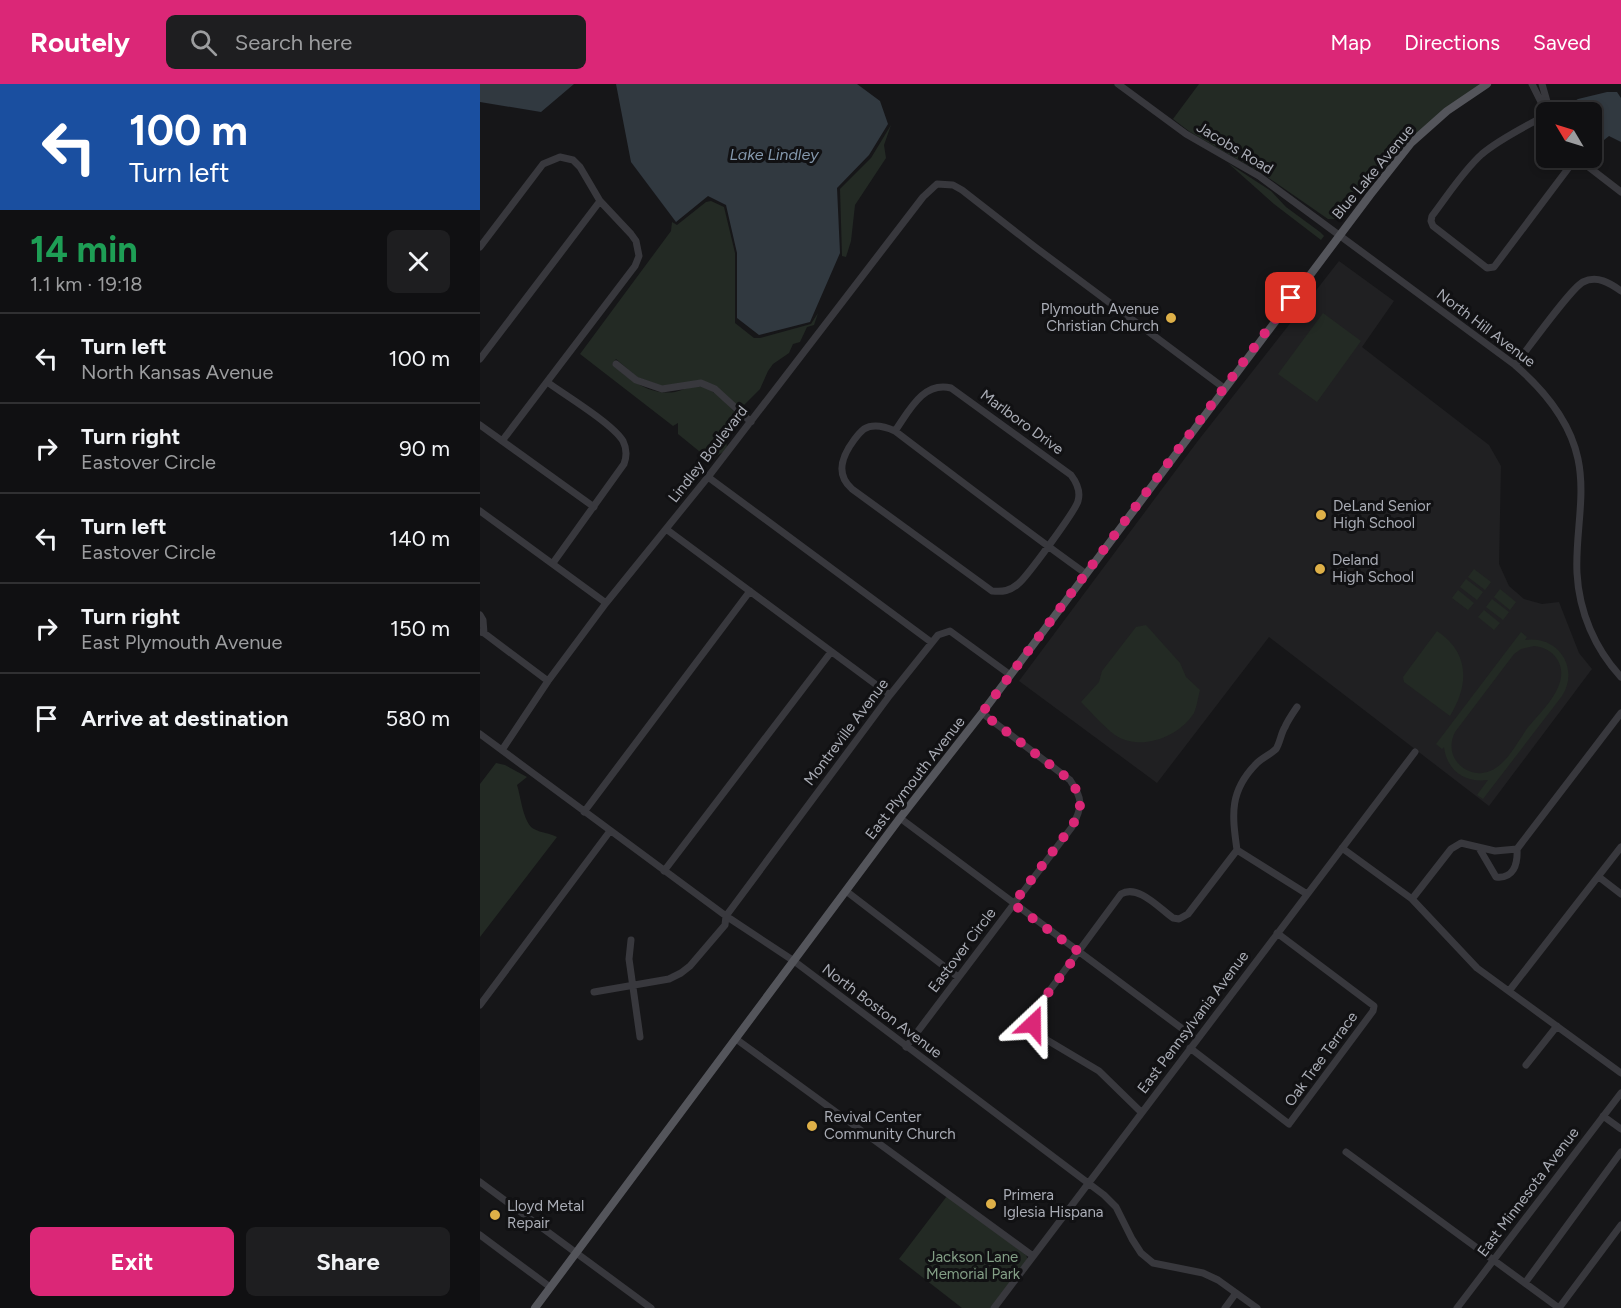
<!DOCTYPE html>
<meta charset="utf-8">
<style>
:root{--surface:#101012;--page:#1e1e20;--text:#f1f3f6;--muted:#9c9d9f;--line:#303032;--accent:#db2777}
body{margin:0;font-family:Figtree,sans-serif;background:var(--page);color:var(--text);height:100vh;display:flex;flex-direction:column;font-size:22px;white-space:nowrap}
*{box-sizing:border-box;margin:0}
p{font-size:20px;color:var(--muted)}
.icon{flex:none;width:33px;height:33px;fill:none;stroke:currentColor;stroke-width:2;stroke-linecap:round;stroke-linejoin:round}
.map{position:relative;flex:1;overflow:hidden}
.drawer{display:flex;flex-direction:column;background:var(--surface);width:480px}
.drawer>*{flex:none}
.hud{background:#1a4fa0;color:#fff;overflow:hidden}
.needle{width:39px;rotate:308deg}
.buttons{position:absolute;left:1056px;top:18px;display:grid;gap:12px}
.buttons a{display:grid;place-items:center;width:66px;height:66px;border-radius:9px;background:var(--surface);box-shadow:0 3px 9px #0003,0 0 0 2px var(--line);font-size:30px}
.pin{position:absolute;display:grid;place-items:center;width:51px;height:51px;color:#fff;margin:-26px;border-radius:12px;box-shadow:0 3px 9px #0006}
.me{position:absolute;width:66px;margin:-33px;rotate:23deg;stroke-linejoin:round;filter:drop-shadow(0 0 4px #0008)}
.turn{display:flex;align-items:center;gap:21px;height:126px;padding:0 30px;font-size:27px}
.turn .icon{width:78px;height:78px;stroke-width:2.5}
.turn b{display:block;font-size:42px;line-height:51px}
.round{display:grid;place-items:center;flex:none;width:63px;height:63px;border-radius:9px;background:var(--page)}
.overview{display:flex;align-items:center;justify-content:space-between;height:102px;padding:0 30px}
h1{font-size:36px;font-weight:700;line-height:45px;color:#1e9e55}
.button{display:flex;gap:12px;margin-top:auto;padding:12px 30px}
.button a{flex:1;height:69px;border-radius:9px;background:var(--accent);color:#fff;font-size:24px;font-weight:700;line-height:69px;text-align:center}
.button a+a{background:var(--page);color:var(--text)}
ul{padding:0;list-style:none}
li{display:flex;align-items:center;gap:18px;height:90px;padding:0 30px;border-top:2px solid var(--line)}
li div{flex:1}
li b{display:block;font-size:22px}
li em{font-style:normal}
header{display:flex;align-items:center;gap:36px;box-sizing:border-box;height:84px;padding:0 30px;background:var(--accent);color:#fff}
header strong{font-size:28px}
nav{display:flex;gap:33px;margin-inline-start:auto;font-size:21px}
.search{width:420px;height:54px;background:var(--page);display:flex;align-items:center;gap:15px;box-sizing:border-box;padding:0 21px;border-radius:9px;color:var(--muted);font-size:22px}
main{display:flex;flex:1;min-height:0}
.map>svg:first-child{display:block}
.built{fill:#202022}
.green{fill:#232a24;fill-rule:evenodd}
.water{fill:#313940}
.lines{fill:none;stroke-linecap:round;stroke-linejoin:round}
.minor{stroke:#38383d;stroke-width:7}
.major{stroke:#54555b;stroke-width:8}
.route{stroke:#db2777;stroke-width:10;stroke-dasharray:0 18}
.poi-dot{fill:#deb048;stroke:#111113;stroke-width:2}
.labels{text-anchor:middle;stroke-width:6;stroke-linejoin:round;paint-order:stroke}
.street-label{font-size:15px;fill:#aaadb6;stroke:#111113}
.poi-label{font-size:15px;fill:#aaadb6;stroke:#111113;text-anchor:start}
.park-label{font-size:15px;fill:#839f86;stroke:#111113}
.water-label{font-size:16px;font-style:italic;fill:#8599ae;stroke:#111113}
</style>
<header>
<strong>Routely</strong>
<div class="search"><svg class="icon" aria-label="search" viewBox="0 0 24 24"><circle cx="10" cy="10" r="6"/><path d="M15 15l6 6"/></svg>Search here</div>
<nav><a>Map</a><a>Directions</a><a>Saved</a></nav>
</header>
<main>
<section class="drawer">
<div class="hud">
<div class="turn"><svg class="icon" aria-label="left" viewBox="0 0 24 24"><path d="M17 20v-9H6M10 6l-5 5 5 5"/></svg><div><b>100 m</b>Turn left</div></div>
</div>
<div class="overview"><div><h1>14 min</h1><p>1.1 km · 19:18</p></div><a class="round"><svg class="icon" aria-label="close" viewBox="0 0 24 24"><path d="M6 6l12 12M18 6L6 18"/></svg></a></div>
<ul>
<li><svg class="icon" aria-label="left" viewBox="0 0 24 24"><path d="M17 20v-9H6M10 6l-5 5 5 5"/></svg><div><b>Turn left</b><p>North Kansas Avenue</p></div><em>100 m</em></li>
<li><svg class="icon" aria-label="right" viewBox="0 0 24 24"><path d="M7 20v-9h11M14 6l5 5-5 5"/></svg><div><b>Turn right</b><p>Eastover Circle</p></div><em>90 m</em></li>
<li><svg class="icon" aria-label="left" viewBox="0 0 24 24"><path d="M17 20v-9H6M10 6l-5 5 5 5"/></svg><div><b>Turn left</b><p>Eastover Circle</p></div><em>140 m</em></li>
<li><svg class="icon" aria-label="right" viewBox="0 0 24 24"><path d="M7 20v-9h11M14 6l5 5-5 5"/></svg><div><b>Turn right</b><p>East Plymouth Avenue</p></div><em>150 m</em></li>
<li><svg class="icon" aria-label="arrive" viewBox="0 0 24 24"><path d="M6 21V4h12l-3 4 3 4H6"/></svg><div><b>Arrive at destination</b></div><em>580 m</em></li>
</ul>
<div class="button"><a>Exit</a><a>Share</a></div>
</section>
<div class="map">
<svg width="1141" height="1224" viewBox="0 0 1141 1224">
<rect width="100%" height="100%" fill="#161618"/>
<!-- built -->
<path class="built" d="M859,177L914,217L882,263L1009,361L1021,382L1019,480L1029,502L1044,515L1062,520L1079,518L1099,569L1112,585L1009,722L789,553L677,699L539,597L717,358Z"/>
<!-- green -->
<path class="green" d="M719,0H1000L928,57L898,91L887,100L863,131L859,135H848L783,90L710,48L693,35Z
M411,41L404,61L406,74L375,121L371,157L366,173L362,172L360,105L391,74Z
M748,79L791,107L806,123L840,148L844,152L841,156L794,120Z
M231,117L244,123L255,169V239L274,254H280L331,240L338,229L334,241L327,243L320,258L313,260L309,269L293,280L288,287L280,305L260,325L236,303L222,296L182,302L157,293L136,275L132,280C148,295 170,312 195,308C203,306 215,300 223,303C236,307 246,320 256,329C249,338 244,351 247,363L243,368L230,376L198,350V339L193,342L100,270L191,147L192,138L197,141L226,118Z
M843,229L881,257L837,318L798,290Z
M994,485L1011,498L1005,506L988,493Z
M986,495L1003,508L997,516L980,503Z
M1020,505L1036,518L1030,526L1014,513Z
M978,506L994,519L988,526L972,514Z
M1012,515L1029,528L1023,536L1006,523Z
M1004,526L1020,539L1014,546L998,533Z
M666,541L700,579L706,593L720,606C718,613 717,622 714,629C699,653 660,668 635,651C623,642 612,629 601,618L619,598L622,587L656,543Z
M957,547C990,569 989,601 970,632L924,598L923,593Z
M1041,548L1047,553L1045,556C1078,551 1100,584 1082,612L1003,715L997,711L1008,696C985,699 967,687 964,663L962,665L956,660ZM1054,562C1064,563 1072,567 1077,575C1093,600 1060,628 1046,646C1037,659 1026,681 1010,687C999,692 985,688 977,678C970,669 970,658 975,648L1034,570L1041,565Z
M16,679L25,681L47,693L37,701C41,713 43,739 54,745C61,749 70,749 77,753L0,853V700Z
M467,1112L546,1171L548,1176L510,1224H482L419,1175Z"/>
<!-- water -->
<path class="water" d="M0,0H94L61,28L0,18Z
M136,0H377L400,17L408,40L389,71L357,104L360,169L330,238L279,251L257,234V169L246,121L228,112L196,138L151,78Z
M1127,8H1137L1141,14V58L1129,52L1113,65L1112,64V28H1087L1086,22L1098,15Z"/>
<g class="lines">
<!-- minor -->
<path class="minor" d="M638,0L706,50L779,92L1035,281C1064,306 1090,337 1098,375C1106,413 1095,451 1097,489C1099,528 1115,565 1141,593
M1052,0L1063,22L1069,28
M1062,0L1070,28
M1066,31C1045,43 1021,54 1002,70C983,87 968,111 952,132L951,137L953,142L1007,184L1014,183L1096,74
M1097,74L1141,108
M0,163L63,80L80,73L93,76L100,83L120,117L151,150L156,157L159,172L155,182L22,357
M0,275L120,117
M136,280L156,296L182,305L221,299L235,305L271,338
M1035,281C1047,266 1091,204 1103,198C1117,191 1130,199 1141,207
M67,298C85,311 133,340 143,357C147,365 147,372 144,380L73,479
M0,341L114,423
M415,347C429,327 443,297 471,304L591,391C597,399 601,407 598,417C596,426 546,494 538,500C530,507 523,508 512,507L372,405C355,390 362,372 374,356C377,352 380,348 384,345C394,339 406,343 415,347C478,395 541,443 605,489
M228,393L451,558
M0,427L126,519
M186,445L410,611
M0,531L3,536L4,549
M0,548L4,549L68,597
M0,650L246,832L314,877L624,1111L636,1123L652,1155L661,1169L673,1179L723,1189L738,1196L777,1224
M22,666L68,597L126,519L228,393L443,113L457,100L473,101L482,106L555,163L744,304
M104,728L270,507
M420,734L716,955
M862,764L932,815L997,884L1141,989
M999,764L1016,793C1033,795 1038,781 1037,765
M757,766C752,730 749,707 777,679C782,674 791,670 796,665C800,659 801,649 805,643C808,636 813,629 817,623
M757,766L827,810
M184,787L351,568
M1119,793L1141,810
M366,807L478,893
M932,815L971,765L981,759L1015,767L1037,765L1141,629
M151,856L149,875L160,953
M1029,907L1141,763
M114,908L189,895L201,889L210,882L245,841L246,832L410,611L458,551L470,547L529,590
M0,921L130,747
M256,955L553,1172
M426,963L592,743C603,722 603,715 590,696L502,629
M710,964L809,1040L893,927L894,922L797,849
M1046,981L1077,942
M661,1028L619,987L567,956L556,947L553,940L556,925L641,810C658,800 679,824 693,834L699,835L708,830L757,766
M1123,1032L1141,1045
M866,1068L1079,1224
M0,1098L171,1224
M0,1151L70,1203
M1045,1199L1141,1068
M514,1224L935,668
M745,1224L756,1209
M977,1224L1141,1009
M1079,1224L1141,1141"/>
<!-- major -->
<path class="major" d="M55,1224L420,734L502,629L890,111L931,59L967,27L1007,0"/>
</g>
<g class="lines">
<!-- route -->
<path class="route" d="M553,940L556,925L599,868L533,820L592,742C603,722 603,715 590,696L502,629L811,214"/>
</g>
<!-- markers -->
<g class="poi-dot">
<circle cx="691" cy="234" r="6"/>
<circle cx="841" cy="431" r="6"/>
<circle cx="840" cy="485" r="6"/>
<circle cx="332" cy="1042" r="6"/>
<circle cx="511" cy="1120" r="6"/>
<circle cx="15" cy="1131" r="6"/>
</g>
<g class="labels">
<!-- street labels -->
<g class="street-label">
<text transform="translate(755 64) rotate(31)" y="5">Jacobs Road</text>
<text transform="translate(893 88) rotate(-50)" y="5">Blue Lake Avenue</text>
<text transform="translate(1006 244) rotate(37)" y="5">North Hill Avenue</text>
<text transform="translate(542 338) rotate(36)" y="5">Marlboro Drive</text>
<text transform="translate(228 370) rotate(-52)" y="5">Lindley Boulevard</text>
<text transform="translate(366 648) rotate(-53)" y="5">Montreville Avenue</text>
<text transform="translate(435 694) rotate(-52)" y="5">East Plymouth Avenue</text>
<text transform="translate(482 866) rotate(-53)" y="5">Eastover Circle</text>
<text transform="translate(402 927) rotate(37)" y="5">North Boston Avenue</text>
<text transform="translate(713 938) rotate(-53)" y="5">East Pennsylvania Avenue</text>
<text transform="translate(841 975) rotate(-54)" y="5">Oak Tree Terrace</text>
<text transform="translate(1048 1108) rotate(-53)" y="5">East Minnesota Avenue</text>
</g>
<!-- poi labels -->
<g class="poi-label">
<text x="679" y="230" text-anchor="end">Plymouth Avenue<tspan x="679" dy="17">Christian Church</tspan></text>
<text x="853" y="427">DeLand Senior<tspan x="853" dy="17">High School</tspan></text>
<text x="852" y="481">Deland<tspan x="852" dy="17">High School</tspan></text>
<text x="344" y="1038">Revival Center<tspan x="344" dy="17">Community Church</tspan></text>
<text x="523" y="1116">Primera<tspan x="523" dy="17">Iglesia Hispana</tspan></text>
<text x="27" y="1127">Lloyd Metal<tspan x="27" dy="17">Repair</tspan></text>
</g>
<!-- park labels -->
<g class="park-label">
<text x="493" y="1178">Jackson Lane<tspan x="493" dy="17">Memorial Park</tspan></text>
</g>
<!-- water labels -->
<g class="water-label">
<text x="294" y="76">Lake Lindley</text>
</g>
</g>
</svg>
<div class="buttons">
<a><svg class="needle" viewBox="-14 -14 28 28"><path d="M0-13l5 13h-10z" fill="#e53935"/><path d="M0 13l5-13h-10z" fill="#9c9d9f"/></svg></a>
</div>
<div class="pin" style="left:811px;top:214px;background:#d93025"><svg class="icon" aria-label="arrive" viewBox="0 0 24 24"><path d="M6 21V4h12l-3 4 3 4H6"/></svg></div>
<svg class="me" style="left:553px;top:940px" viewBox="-20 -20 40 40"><path d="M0-17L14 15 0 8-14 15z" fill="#db2777" stroke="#fff" stroke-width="4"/></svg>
</div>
</main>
